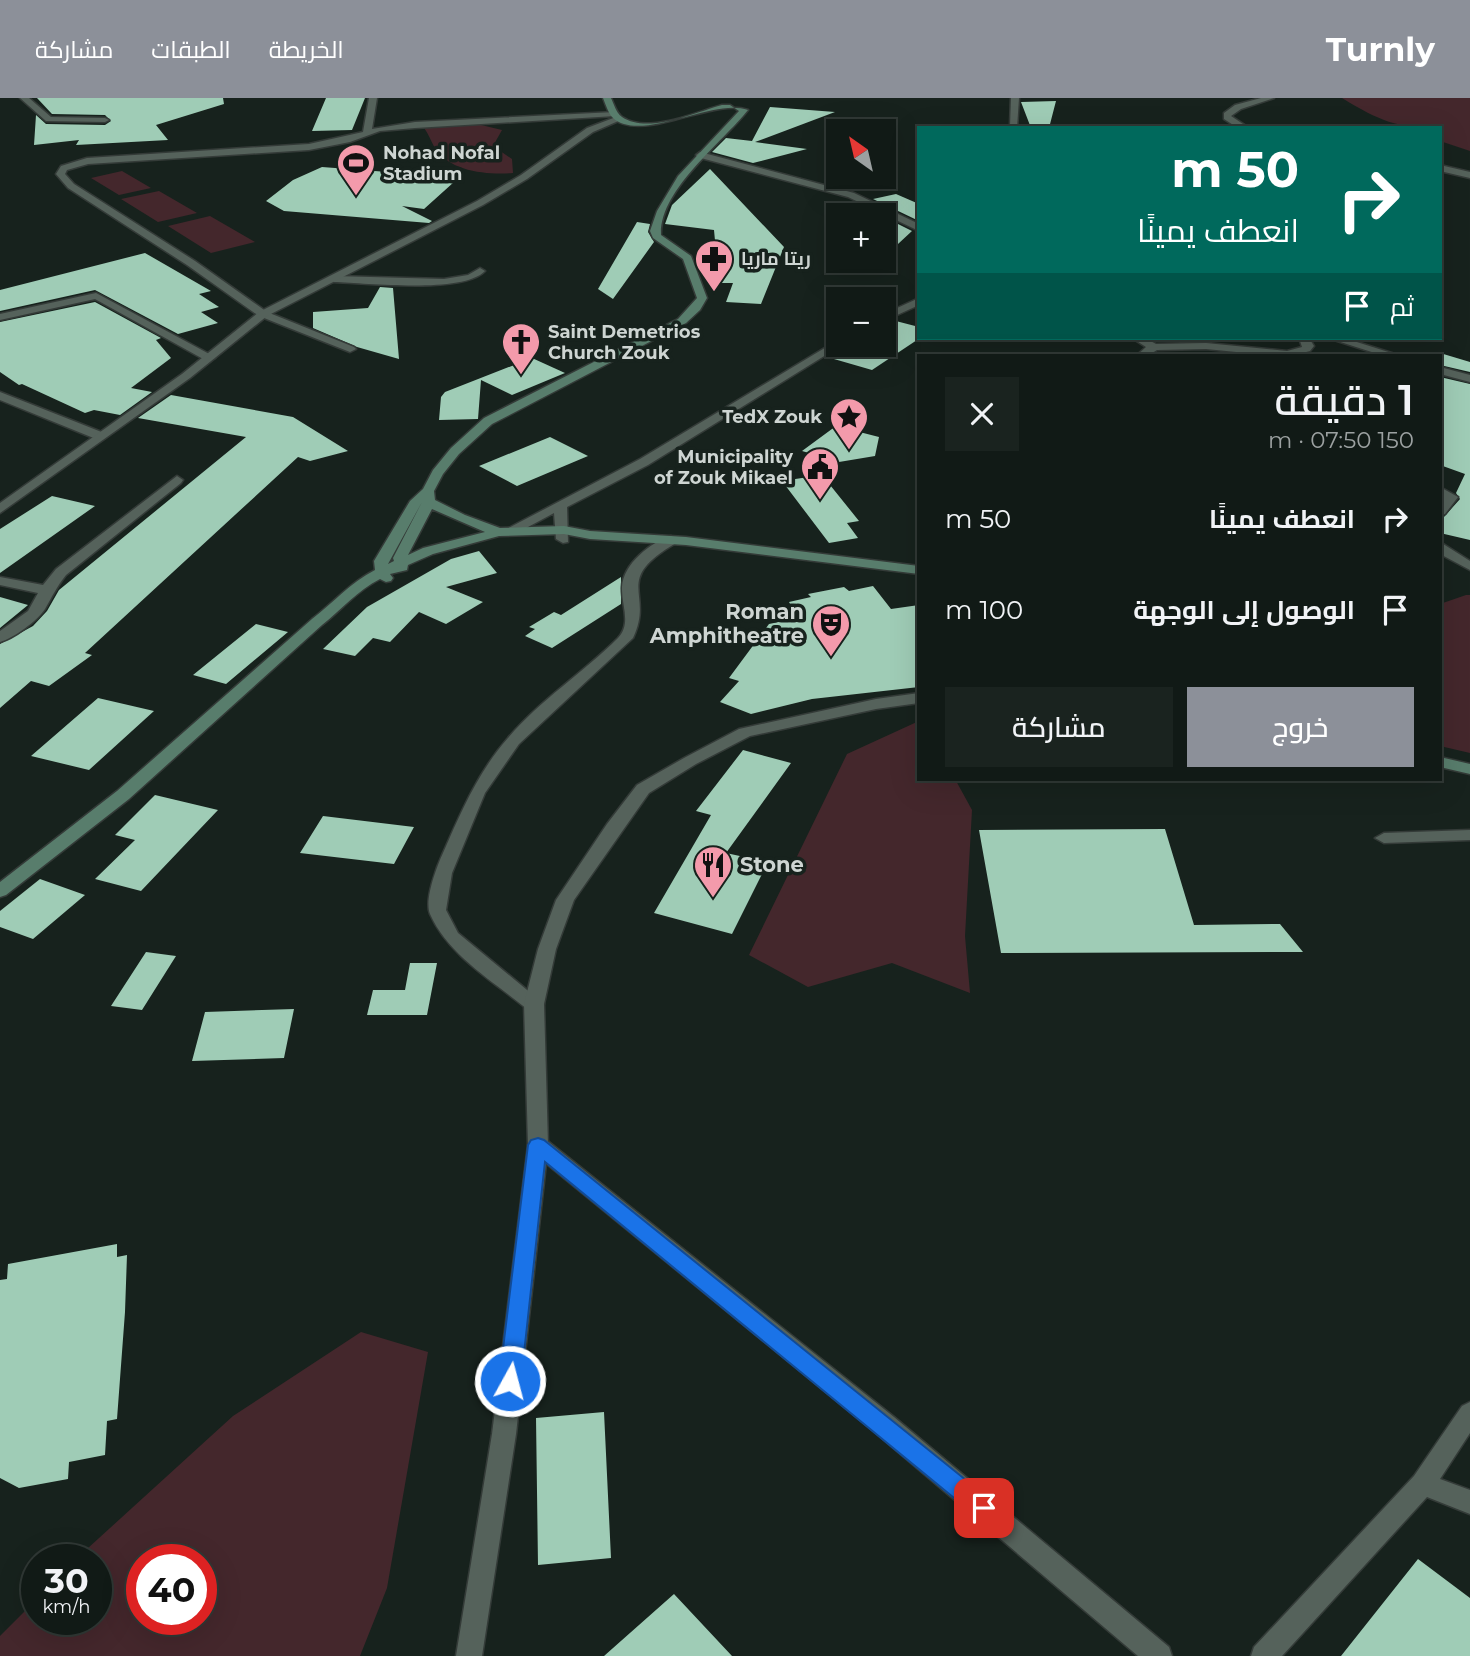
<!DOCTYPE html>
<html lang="ar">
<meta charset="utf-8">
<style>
:root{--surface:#111a16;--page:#1a231f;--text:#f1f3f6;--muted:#9ca1a1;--line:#303835;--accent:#8c9099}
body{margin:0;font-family:Montserrat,Cairo,sans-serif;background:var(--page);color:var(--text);direction:rtl;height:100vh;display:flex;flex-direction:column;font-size:26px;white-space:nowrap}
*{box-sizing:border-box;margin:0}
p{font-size:23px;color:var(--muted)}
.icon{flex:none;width:38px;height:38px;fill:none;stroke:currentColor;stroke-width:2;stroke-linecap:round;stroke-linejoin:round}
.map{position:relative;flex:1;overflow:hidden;direction:ltr}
.side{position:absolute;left:917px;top:256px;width:525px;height:427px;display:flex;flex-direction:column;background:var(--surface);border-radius:0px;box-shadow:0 7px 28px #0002,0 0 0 2px var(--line);direction:rtl}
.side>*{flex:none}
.guide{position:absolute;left:917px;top:28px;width:525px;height:214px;border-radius:0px;box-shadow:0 7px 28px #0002,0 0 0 2px var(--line);direction:rtl;background:#00695c;color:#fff;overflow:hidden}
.needle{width:46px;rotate:326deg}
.buttons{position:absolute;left:826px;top:21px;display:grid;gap:14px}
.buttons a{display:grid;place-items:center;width:70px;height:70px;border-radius:0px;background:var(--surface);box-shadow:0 7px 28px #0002,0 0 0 2px var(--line);font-size:35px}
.speed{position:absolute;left:21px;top:1446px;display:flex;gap:14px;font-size:35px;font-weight:700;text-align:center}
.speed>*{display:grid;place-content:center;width:91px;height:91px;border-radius:50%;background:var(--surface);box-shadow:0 7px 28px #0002,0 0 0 2px var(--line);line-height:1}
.speed small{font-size:18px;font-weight:400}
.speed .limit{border:10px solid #d22;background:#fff;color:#111}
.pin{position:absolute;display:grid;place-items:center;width:60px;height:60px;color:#fff;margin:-30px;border-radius:14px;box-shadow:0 4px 10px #0006}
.me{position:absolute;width:77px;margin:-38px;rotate:7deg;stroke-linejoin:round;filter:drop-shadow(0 0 5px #0008)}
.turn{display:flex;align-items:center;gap:24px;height:147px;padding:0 28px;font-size:32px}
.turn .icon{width:91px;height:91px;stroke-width:2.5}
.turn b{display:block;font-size:49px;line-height:60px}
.then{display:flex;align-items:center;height:66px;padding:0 28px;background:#0003;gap:14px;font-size:26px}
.round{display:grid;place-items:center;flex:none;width:74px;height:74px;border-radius:0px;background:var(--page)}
.headline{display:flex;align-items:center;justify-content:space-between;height:119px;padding:0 28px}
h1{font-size:42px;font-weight:600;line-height:52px}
.action{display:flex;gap:14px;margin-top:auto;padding:14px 28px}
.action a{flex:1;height:80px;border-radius:0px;background:var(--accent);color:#fff;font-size:28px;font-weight:600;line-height:80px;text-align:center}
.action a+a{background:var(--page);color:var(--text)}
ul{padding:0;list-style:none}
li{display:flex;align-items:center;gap:21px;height:91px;padding:0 28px}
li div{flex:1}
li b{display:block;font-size:26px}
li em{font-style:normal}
header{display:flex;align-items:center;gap:42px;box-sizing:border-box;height:98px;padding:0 35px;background:var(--accent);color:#fff}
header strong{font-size:33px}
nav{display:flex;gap:38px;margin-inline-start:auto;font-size:24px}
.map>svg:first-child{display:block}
.green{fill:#44272c;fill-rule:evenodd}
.building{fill:#9fccb6}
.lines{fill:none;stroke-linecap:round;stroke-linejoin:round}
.minor-casing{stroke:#343b38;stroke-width:3}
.tertiary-casing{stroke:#343b38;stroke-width:3}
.secondary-casing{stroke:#343b38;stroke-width:3}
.minor{fill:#55625b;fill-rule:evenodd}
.tertiary{fill:#55625b;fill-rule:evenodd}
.secondary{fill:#587d6c;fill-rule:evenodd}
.route{fill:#1a73e8;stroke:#114b97;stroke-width:2}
.labels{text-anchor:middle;stroke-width:7;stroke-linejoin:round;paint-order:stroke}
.far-poi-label{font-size:18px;font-weight:bold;fill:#ced5d2;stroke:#17221d;text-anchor:start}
.poi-label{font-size:21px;font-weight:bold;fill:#ced5d2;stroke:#17221d;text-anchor:end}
</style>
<header>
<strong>Turnly</strong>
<nav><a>الخريطة</a><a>الطبقات</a><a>مشاركة</a></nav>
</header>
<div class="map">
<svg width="1470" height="1558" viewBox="0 0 1470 1558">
<rect width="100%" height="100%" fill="#17221d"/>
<!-- green -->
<path class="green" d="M1342,0H1470V53L1440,43V30C1396,30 1380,23 1342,0Z
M477,26L502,32L493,48L512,61L513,75C488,77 450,74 435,50C431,43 429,37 424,30Z
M122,73L151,90L119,97L91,80Z
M159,93L197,115L158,124L121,101Z
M210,118L255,144L211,155L168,128Z
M1466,497H1470V655L1440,648V506Z
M919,623V681H955L972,712L965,838L970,895L892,865L808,889L749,857L847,656Z
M361,1234L428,1254L387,1490L360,1558H0V1538L37,1501V1521H96V1461H76L233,1318ZM201,1461V1521H142V1461Z"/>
<!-- building -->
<path class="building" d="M37,0H223L224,6L156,27L168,42L76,47L79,42L34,47L36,17L46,26L105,27L111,23L105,17L52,16Z
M326,0H365L352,32L312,33Z
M1056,3L1049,30H1031L1021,4Z
M770,9L835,14L755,44L807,51L753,65L712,54L726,40L752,43Z
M322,69L414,76L454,84L424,111L402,108L432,123L429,125L284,113L266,103L293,82Z
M710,71L784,149L761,206L726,204L733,185H719L714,132L665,126L672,107Z
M896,96L919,106V123L873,101Z
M855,105L880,117L832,112Z
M884,119L912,133L884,159Z
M637,124L650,126L648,134L654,144L613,201L598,191Z
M145,155L211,193L199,196L219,209L201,214L218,225L178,236L95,192L0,213V192Z
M380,189L393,190L399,261L357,249L313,230V214L368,210Z
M95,204L161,240L156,242L171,260L131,290L152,294L120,317L94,312L85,315L22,286L19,287L0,274V224Z
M892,222L919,229L920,240L872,272L827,259L847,247H884V226Z
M1440,255L1470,264V274L1440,267Z
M532,260L565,275L512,297L481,282L478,321L439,322L441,299L445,294Z
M1440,279L1470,286V442L1440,435L1444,419L1460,401L1456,395L1465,376L1440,367Z
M171,297L293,319L348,353L310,363L298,359L85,555L92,557L49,588L31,583L0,610V546L33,528L47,513L59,492L246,339L138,320Z
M836,328L879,339L875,358L839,364L802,353Z
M550,339L588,358L517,388L479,368Z
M822,377L859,423L847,425L858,440L829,445L782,383Z
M52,398L95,408L0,475V431Z
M479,453L497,475L446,489L483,504L446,526L419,514L390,544L373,540L355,558L323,551L367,509L451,461Z
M621,479V506L552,550L525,538L535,531L529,529L554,514L561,517Z
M873,488L891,511L919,507V589L812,601L751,616L720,604L739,583L729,580L769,526L798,520L789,504L811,499L808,496L844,489L849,493Z
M0,499L28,507L0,530Z
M256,526L288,534L226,586L193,577Z
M98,600L154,613L89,672L31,658Z
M743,652L791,665L726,755L768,764L732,836L654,815L711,717L696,713Z
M155,697L218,712L141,793L95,781L135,742L115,737Z
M323,718L414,729L394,766L300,755Z
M1165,731L1194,827L1280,826L1303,854L1001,855L979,732Z
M40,781L85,797L33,841L0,829V813Z
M146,854L176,858L142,912L111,908Z
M410,865H437L427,917H367L373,892H405Z
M294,911L284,960L192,963L205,914Z
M117,1146V1159L127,1157L125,1214L117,1321L107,1323L105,1357L69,1364L68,1381L19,1390L0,1380V1182L7,1181L8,1166Z
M604,1314L611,1460L538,1467L536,1320Z
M1418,1461L1470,1500V1558H1341Z
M674,1496L732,1558H604Z"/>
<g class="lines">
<defs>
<path id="minor" d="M20,0H29L51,19L105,20L109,22L105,24L46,23Z
M369,0H377L372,31L415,24L615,14L619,16L615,18L415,30L380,33L350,44L309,52L88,66L67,72L65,76L74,86L195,163L267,214L354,249L356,251L350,254L259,218L187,167L68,90L56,76L61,68L87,60L309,46L363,34Z
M1011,0H1019L1017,30L1010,28Z
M1261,0H1274L1241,11L1231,18L1249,30H1238L1224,21V15L1235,7Z
M700,54L854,95L919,126V133L848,99L697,59L696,57Z
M1440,67L1470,74V80L1440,73Z
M480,170L485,173C463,196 368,185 334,184L329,181L334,178L444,181L468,177Z
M96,195L213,258L215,260L205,262L95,201L0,222V216Z
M919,200V207L884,223V216Z
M1132,240H1145L1156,246L1206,245L1287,253L1302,249L1299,240H1309L1314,248L1310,253L1295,257H1266L1206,251L1157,252L1149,257H1137L1146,249Z
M1328,240H1344L1398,257H1381Z
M838,242V247H842L648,367L567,409L568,444L563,445L556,441L554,415L515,436L510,437L503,433L640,361Z
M1440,269L1470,277V284L1440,276Z
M0,294L104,335L106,338L96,341L0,302Z
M177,378L183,382L181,385L66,477C57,488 52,499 45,511C37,523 14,540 0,544V533L28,513L38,495L0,487V479L43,487L56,471Z
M1440,389L1458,399L1445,416L1440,417V405L1444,400L1440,398Z
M671,438L678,442L676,445C611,483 655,494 633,540L519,646L485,695L452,775L446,812L458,835L544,906L541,911H527C493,883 448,857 430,816C424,802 437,768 443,755C461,714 478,674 508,640C540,602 583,575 618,540C632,525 621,507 622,489C623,466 651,444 671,438Z
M1440,444L1470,463V472L1440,456Z
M1470,732V742L1384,745L1375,740L1384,735Z
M538,1039L545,1041L894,1319L1169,1549L1172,1558H1138L876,1335L531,1053L528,1047L531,1041Z
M1470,1304V1335L1440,1381L1470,1392V1416L1427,1399L1282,1558H1251L1254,1549L1414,1378L1462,1308Z"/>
<path id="tertiary" d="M616,19L623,21L593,34L527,81L483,107L267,218L190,280L0,415V405L182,276L259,214L477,103L521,77L587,30Z
M919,595V605L876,611L750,638L696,666L649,695L574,802L556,851L544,906L548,1047L516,1336L482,1558H456L492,1336L528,1047L524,906L538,851L556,802L607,726L637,687L684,660L739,631L876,601Z"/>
<path id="secondary" d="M603,0H611C614,6 616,15 622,19C655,41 713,0 748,12C722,45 659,92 661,137L691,158L707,200L700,212L686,225L492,326L459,356L443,376L434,393L435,402L465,417L500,430L564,428L590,433L686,439L919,468V476L686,447L590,441L564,436L499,438L433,456L408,467L407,472L390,476L393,480L391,483L386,484L380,481C358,492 341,512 322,527L129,701L6,797L0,799V784L117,693L312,521C333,505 351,484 375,472L374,463L410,403L423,391L433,372L451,350L484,320L678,221L697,200L683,161L653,140L650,133L657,113L678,78L739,13L730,7H722C696,14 635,41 613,20C608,15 606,7 603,0ZM422,404L393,460L394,463L388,466ZM432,411L485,434L423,450L408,457Z
M1440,659L1470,666V676L1440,669Z"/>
</defs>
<!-- minor casing -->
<use href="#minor" class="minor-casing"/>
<!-- tertiary casing -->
<use href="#tertiary" class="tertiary-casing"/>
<!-- secondary casing -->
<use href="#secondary" class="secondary-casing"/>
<!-- minor -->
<use href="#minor" class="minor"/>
<!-- tertiary -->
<use href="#tertiary" class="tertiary"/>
<!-- secondary -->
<use href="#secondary" class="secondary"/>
</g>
<!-- route -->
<path class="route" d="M538,1040L544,1042L992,1403L995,1410L992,1418L984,1421L976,1418L545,1064L521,1283L518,1290L510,1292L503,1290L499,1283L528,1047L531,1042Z"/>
<!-- icons -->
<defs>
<symbol id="stadium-pin" viewBox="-11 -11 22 30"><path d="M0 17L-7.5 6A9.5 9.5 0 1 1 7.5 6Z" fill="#f39aab" stroke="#17221d"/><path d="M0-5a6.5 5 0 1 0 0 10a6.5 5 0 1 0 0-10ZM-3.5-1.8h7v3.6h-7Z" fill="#111"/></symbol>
<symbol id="pharmacy-pin" viewBox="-11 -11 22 30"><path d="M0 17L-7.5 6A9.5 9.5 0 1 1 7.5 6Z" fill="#f39aab" stroke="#17221d"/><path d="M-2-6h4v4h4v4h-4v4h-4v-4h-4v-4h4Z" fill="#111"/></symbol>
<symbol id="church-pin" viewBox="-11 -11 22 30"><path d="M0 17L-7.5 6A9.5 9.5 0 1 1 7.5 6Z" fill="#f39aab" stroke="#17221d"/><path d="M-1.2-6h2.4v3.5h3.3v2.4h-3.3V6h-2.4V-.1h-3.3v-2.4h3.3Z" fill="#111"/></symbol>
<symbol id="sight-pin" viewBox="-11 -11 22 30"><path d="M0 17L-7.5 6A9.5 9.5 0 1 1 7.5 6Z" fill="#f39aab" stroke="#17221d"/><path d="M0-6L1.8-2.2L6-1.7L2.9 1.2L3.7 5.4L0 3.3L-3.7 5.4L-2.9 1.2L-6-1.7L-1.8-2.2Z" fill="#111"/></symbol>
<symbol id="civic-pin" viewBox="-11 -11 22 30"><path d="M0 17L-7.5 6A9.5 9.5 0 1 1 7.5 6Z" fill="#f39aab" stroke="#17221d"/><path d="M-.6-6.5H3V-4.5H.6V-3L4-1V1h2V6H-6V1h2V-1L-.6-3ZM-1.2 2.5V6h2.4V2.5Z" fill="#111"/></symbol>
<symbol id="theatre-pin" viewBox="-11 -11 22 30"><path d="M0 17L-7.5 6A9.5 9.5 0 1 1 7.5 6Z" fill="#f39aab" stroke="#17221d"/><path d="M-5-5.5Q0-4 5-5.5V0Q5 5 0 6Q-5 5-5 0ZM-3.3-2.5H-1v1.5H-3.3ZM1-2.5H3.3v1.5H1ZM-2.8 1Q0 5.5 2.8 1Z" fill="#111"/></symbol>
<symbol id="restaurant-pin" viewBox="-11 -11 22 30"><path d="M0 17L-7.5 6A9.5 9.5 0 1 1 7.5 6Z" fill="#f39aab" stroke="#17221d"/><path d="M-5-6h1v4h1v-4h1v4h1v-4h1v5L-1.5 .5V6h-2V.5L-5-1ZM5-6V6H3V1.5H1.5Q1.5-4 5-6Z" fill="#111"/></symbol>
</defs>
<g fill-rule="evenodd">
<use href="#stadium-pin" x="334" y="43" width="44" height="60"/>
<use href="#pharmacy-pin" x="692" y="139" width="44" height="60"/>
<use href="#church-pin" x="499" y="222" width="44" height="60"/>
<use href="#sight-pin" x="827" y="297" width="44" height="60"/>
<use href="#civic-pin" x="798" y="347" width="44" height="60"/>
<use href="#theatre-pin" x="809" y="504" width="44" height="60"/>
<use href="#restaurant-pin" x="691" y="745" width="44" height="60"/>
</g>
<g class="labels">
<!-- far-poi labels -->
<g class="far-poi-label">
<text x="383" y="61">Nohad Nofal<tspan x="383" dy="21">Stadium</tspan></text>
<text x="741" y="167">ريتا ماريا</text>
<text x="548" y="240">Saint Demetrios<tspan x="548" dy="21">Church Zouk</tspan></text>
<text x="822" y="325" text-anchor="end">TedX Zouk</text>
<text x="793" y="365" text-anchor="end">Municipality<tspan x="793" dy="21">of Zouk Mikael</tspan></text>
</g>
<!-- poi labels -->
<g class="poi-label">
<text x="804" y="521">Roman<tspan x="804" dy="24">Amphitheatre</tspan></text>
<text x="740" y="774" text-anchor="start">Stone</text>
</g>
</g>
</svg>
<div class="buttons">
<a><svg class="needle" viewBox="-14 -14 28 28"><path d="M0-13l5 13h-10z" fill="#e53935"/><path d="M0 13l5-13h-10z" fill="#9ca1a1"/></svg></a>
<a>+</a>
<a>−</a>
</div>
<div class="speed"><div>30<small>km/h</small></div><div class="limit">40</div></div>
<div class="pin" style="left:984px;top:1410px;background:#d93025"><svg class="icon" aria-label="arrive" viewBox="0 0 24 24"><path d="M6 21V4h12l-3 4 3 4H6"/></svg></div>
<svg class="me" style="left:510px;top:1283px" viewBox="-20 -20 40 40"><circle r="17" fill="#1a73e8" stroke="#fff" stroke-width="3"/><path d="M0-11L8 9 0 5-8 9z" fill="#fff"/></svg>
<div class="guide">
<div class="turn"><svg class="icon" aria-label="right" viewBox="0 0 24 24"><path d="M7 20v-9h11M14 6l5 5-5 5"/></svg><div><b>50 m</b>انعطف يمينًا</div></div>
<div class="then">ثم<svg class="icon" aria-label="arrive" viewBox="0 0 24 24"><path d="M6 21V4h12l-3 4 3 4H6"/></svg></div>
</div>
<section class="side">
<div class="headline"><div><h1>1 دقيقة</h1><p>150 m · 07:50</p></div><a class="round"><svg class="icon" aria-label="close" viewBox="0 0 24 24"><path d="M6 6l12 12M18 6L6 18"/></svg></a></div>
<ul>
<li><svg class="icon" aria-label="right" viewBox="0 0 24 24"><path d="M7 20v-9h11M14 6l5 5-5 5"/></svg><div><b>انعطف يمينًا</b></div><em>50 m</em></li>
<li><svg class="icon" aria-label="arrive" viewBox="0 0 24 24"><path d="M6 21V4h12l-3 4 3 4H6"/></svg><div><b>الوصول إلى الوجهة</b></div><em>100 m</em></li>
</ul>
<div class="action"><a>خروج</a><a>مشاركة</a></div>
</section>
</div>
